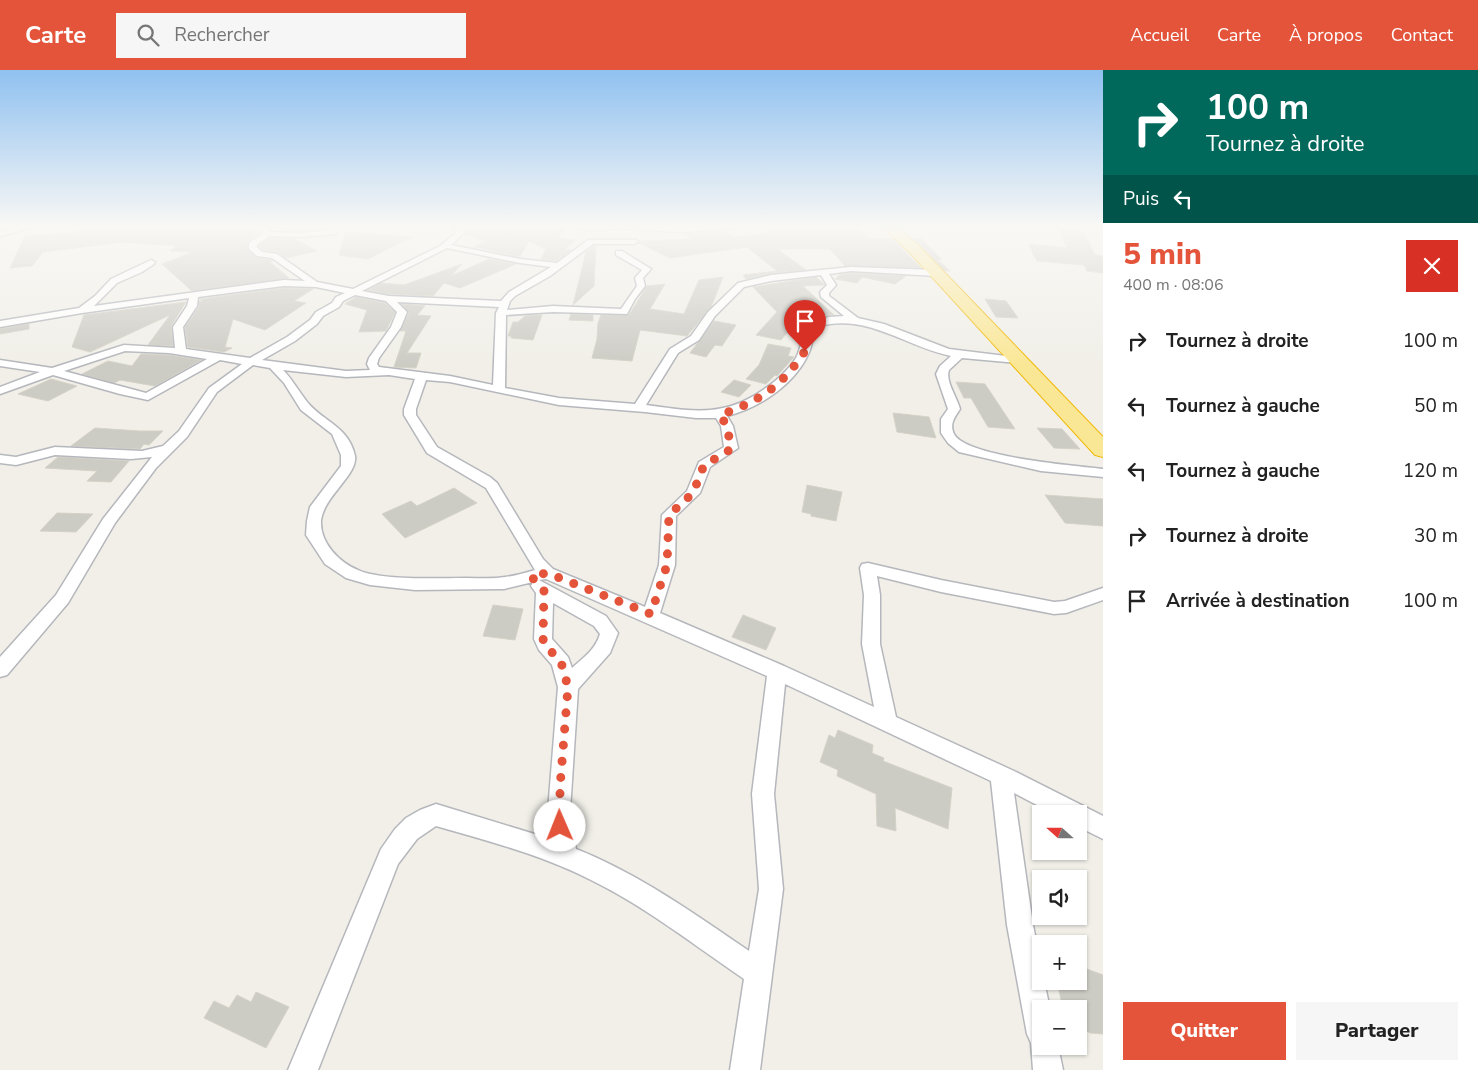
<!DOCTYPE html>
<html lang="fr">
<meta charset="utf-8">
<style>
:root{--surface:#fff;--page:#f6f6f6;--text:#222;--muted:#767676;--accent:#e4543b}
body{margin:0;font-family:"Nunito Sans",sans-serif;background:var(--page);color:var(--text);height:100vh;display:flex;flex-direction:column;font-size:19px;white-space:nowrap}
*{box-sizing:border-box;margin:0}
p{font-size:16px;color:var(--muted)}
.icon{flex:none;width:28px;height:28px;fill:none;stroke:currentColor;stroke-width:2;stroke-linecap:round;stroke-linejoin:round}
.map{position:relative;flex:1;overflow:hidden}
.details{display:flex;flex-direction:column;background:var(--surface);width:375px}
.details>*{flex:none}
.top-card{background:#00695c;color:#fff;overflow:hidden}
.needle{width:32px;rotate:291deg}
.buttons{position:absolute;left:1032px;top:735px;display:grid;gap:10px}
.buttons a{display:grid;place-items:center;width:55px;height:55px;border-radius:0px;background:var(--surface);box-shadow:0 1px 4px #0004;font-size:25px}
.pin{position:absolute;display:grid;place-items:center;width:42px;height:42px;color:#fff;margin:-51px -21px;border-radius:50% 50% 50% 0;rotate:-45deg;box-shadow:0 0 5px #0007}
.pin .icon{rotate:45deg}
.me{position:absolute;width:55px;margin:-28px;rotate:359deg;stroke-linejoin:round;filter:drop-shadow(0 0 4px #0008)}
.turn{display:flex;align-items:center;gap:18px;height:105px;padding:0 20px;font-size:22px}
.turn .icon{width:65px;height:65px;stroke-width:2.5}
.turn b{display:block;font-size:35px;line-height:42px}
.then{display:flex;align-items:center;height:48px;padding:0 20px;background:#0003;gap:10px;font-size:19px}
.round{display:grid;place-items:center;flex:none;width:52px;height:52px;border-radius:0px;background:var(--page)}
.headline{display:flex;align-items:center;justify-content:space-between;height:85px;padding:0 20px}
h1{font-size:30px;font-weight:800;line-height:38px;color:var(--accent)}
.action{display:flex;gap:10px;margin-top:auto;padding:10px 20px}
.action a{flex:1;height:58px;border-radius:0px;background:var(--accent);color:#fff;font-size:20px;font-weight:800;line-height:58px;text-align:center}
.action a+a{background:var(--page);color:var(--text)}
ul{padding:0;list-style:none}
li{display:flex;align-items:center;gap:15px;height:65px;padding:0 20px}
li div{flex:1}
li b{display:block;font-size:19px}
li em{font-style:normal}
header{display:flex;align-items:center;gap:30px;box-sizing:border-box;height:70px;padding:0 25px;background:var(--accent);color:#fff}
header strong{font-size:24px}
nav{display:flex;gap:28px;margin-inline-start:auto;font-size:18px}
.search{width:350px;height:45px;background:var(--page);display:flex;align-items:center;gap:12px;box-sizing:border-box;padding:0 18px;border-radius:0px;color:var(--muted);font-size:19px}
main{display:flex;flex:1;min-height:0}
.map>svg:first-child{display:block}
.building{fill:#cccbc4;stroke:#d5d2c6}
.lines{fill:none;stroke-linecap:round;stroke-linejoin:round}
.street-casing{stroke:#b5b7bc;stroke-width:3}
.highway-casing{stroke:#f1b908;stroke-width:2}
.street{fill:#fff;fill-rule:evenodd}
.highway{fill:#fae796;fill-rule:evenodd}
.route{stroke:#e4543b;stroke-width:9;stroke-dasharray:0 16.2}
</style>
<header>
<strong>Carte</strong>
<div class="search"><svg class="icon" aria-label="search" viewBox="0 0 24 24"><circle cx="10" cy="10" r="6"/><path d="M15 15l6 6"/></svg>Rechercher</div>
<nav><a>Accueil</a><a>Carte</a><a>À propos</a><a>Contact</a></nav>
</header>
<main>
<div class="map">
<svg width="1103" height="1000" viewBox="0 0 1103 1000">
<rect width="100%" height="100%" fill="#f1efe8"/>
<!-- building -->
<path class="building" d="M132,155H203L201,157L230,158L239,156L260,162L248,171V180L257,188L271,190L273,191L270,192L289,208L192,221L162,194L193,182L170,181L177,176L124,172L43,182L32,196L10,198L25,166L72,163L85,159L119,158L121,161Z
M463,155H538L561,157L567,158L558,168L575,170L565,179L572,180L556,191L541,189L546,179L529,171L520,187L474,177L486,171L477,169L480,168L465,165L467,162Z
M839,156L847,160H858L870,169H893L921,198L845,196L830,179H777L806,200L771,203L746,209L743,205L777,201L747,177L670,188L639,173L640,171L692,169L685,164L723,160L735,167L771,163L769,161Z
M1059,158L1083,161L1095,185L1103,186V203L1087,201L1084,195L1037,191L1028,174L1067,178Z
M346,162L412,167L368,189L339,185Z
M270,168L294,169L317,181L286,188L277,182L263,180L259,176Z
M914,169H922L942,190L937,189L950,201H945Z
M594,176H596L594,216L573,235L586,182Z
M489,189L516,194L460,218L444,213L433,226L389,224L368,220L381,213L404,215L462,194L451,206Z
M851,203L906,206L895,214L862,207L857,213L835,209L839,205Z
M723,207L711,237L687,266L640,260L632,291L592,288L597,269L598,253L601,245H629L647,216L665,214L650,239L684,244L699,210Z
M816,207L825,215L803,216L834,245L807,246L811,249L798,250L781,270L756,265L777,242L753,217Z
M284,218L313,219L294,231L306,233L265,260L233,249L225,277L232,278L224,282L188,277L185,257L199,237V231H203L200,229Z
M356,227L385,233L395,242L386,261L359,262L367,240L345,234Z
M985,229L1006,231L1018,248L996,247Z
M186,232L171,256L173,276L148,275L170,245L90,282L72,277L84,245Z
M402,234L425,236L417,245L431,246L407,283H421L416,298L394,297L406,261H400L409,243Z
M571,244L593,245V251L569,250Z
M542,245L533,270L511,268V266H508L513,252H518L525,246Z
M714,251L736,255L722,276L715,275L706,287L690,283Z
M29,254V259L0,264V259Z
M768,274L791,278L788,286L794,287L777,306L775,305L766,314L746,309L759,295Z
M141,284L169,285L201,290L155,316L120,310L114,313L82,304L108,291L132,296Z
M51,309L77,316L48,331L18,324Z
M734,310L751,315L739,327L721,322Z
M956,312L985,314L1015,359L988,357L971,328H964Z
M893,343L929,347L936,368L897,362Z
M95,358L139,361H163L149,375L144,374L140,379L71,376Z
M1037,358L1062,359L1080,379L1054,378Z
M58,387L129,391L111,412L87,411L97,401L45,398Z
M807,415L842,422L836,451L811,446V444L802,442Z
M454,418L477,433L405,468L382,444L411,431L417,436Z
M1045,425L1103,429V456L1065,453Z
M57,443L93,444L76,462L40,461Z
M493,535L523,539L515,570L483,566Z
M743,545L776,558L766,580L732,567Z
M838,660L873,675L872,683L884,688L883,691L952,718L948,759L895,738L896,761L877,756L876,724L837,706L838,700L820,692L829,665L835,668Z
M1079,896L1103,905V964L1090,963L1079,956V939H1063L1057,911H1079Z
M256,922L289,937L266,978L204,948L214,931L229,938L237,925L251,932Z"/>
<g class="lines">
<defs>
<path id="street" d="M30,155H43L0,166V162Z
M257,155H265L269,162L302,163L331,160V155H339V160L336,164L302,167L269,166L256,176L262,182L277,184L317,212L353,219L440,176L457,162L453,155H461L465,162L451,175L520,189L557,193L588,170H637L638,172L634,174H593L550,206L515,226L510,231L507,240L553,236L621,239L637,216L635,208L642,200L616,185V181H622L651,199L643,208L645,216L635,229L627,244L553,242L506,245L505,318L559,328L635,334L670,279L691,266L708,242L738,213L771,205L851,197L936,200L940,203L936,206L851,201L829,204L836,215L829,223V226L858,248L884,254L949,279L1022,288L1023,290L1018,293L962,288L949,300C945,311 957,327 960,339C955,347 949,354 954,364C965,387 1077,396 1103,399V407L1041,401L959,382L948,373L941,363V349L948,339L936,304L940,296L951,286C903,276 868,242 815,257C812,264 813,272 810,280C797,313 760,338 727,346L733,356L738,378L710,397L700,423L676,446L675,495L660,543L784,596L874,637L862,574L864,525L860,498L862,494L868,493L941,510L1054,532L1065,531L1103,518V530L1066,543L1054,544L941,522L877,506L880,525V574L896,647L1014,701L1103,746V769L1079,757V744H1054L1014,723L1033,855L1041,896V911H1044L1050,939H1041V976H1058L1063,1000H1033L1031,973L1027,964L1007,855L991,711L785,614L774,724L783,819L760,1000H730L744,909C694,875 646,837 591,810C542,785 488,771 436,756L417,769L398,794L318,1000H288L381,779L395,759L406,748L420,740L436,734L551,769L548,741L558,617L552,595L539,580L534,569L536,523L531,516L533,512L537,511L504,519L415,520L370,515L346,508L325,494L306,465L307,451L310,437L341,396V385L332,364L301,340L284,313L270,298L253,295L217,322L187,367L156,398L115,453L68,533L7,605L0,607V587L56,525L103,449L152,387L131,389L55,385L16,395L0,393V385L16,387L55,377L142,381L163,376L179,361L209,318L242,294L220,290L148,330L120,324L53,305L0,324V317L40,302L0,296V290L52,298L124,275L175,278L173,257L187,236L189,228L82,243L0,257V251L79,238L95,226L111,209L151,190L155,192L154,194L142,202L117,213L94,236L284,210L305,211L272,188L257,186L249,179V173L263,163ZM447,178L520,193L551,197L509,222L501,231L389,226L362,221ZM821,205L827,215L820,222L821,227L844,246L829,247L809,253C801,264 802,277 796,288C788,301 775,312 763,320C723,348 691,341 646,335L678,283L699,270L715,246L744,217L771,211ZM284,216L316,217L345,223L336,227L332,233L316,242L310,250L287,267L250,288L186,279L183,257L197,236L198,227ZM355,225L386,231L397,242L391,257L369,288L367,294L370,300L346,301L262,290L295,271L317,254L323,246L339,237L343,231ZM397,232L499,237L496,243L493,315L450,306L379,297L377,294L379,288L401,257L407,242ZM125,281L169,283L207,289L146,323L64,301ZM283,300L346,307L389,305L415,309L404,339V345L427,383L486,418L535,500C525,503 515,506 505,507C493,509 480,508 467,508C439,508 382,511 358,500C339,492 320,473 321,451C323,427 358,405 355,386C349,357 324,352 308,333C299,322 293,310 283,300ZM426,310L450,312L559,335L645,342L696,348H716L721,356L724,377L699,392L687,421L662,445L659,495L645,537L553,499L543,489L497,413L490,407L437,377L416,345V339ZM546,509L767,606L752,724L759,819L749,881C693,843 639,804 576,779L570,741L578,619L610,583L618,563L606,546L539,510ZM553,533L594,556L600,564C596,579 583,588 572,598L568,587L552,569Z
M561,155H632L680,158L747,155L743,157L680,162L630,159L589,160Z"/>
<path id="highway" d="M881,155H894L919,176L1103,367V387L1095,385L909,182Z"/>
</defs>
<!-- street casing -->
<use href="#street" class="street-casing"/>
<!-- highway casing -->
<use href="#highway" class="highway-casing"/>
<!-- street -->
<use href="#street" class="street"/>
<!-- highway -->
<use href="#highway" class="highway"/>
</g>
<!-- sky -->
<linearGradient id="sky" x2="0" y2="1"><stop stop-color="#90c1f0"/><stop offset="0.53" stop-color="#f9f8f5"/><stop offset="1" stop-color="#f9f8f5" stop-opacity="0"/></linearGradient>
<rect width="1103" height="295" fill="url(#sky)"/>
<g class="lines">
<!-- route -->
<path class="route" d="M560,756V717L568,617L561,592L545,575L543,569L544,521L531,506L547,503L651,544L667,495L669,445L693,423L704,395L727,382L731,378L727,356L720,345C760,331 782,316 805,281"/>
</g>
</svg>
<div class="buttons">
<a><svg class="needle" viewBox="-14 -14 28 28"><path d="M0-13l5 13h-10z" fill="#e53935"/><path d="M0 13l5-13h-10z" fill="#767676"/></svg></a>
<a><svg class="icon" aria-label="sound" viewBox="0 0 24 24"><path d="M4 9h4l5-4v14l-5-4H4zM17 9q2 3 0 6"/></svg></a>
<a>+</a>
<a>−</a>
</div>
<div class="pin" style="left:805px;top:281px;background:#d93025"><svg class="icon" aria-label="arrive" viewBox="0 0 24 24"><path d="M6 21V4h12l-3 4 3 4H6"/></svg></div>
<svg class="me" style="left:560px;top:756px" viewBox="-20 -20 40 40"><circle r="19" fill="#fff"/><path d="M0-13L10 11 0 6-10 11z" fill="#e4543b"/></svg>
</div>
<section class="details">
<div class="top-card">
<div class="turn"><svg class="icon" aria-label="right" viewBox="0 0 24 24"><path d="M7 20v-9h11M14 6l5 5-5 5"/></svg><div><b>100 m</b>Tournez à droite</div></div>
<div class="then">Puis<svg class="icon" aria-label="left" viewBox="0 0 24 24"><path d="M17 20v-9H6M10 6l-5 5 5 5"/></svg></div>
</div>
<div class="headline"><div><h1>5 min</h1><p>400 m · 08:06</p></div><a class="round" style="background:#d93025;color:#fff"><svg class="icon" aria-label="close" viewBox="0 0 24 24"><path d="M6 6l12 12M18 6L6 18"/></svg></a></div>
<ul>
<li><svg class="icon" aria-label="right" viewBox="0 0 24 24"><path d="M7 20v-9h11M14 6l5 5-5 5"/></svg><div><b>Tournez à droite</b></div><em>100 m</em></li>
<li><svg class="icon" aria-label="left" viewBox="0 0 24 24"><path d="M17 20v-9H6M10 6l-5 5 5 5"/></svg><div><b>Tournez à gauche</b></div><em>50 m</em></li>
<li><svg class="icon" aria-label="left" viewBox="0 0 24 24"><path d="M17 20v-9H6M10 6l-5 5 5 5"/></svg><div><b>Tournez à gauche</b></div><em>120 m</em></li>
<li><svg class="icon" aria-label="right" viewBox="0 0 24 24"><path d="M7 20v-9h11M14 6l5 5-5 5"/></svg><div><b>Tournez à droite</b></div><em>30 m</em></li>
<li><svg class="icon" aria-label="arrive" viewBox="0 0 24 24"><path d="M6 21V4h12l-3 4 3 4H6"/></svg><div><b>Arrivée à destination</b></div><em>100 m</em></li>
</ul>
<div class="action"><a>Quitter</a><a>Partager</a></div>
</section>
</main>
